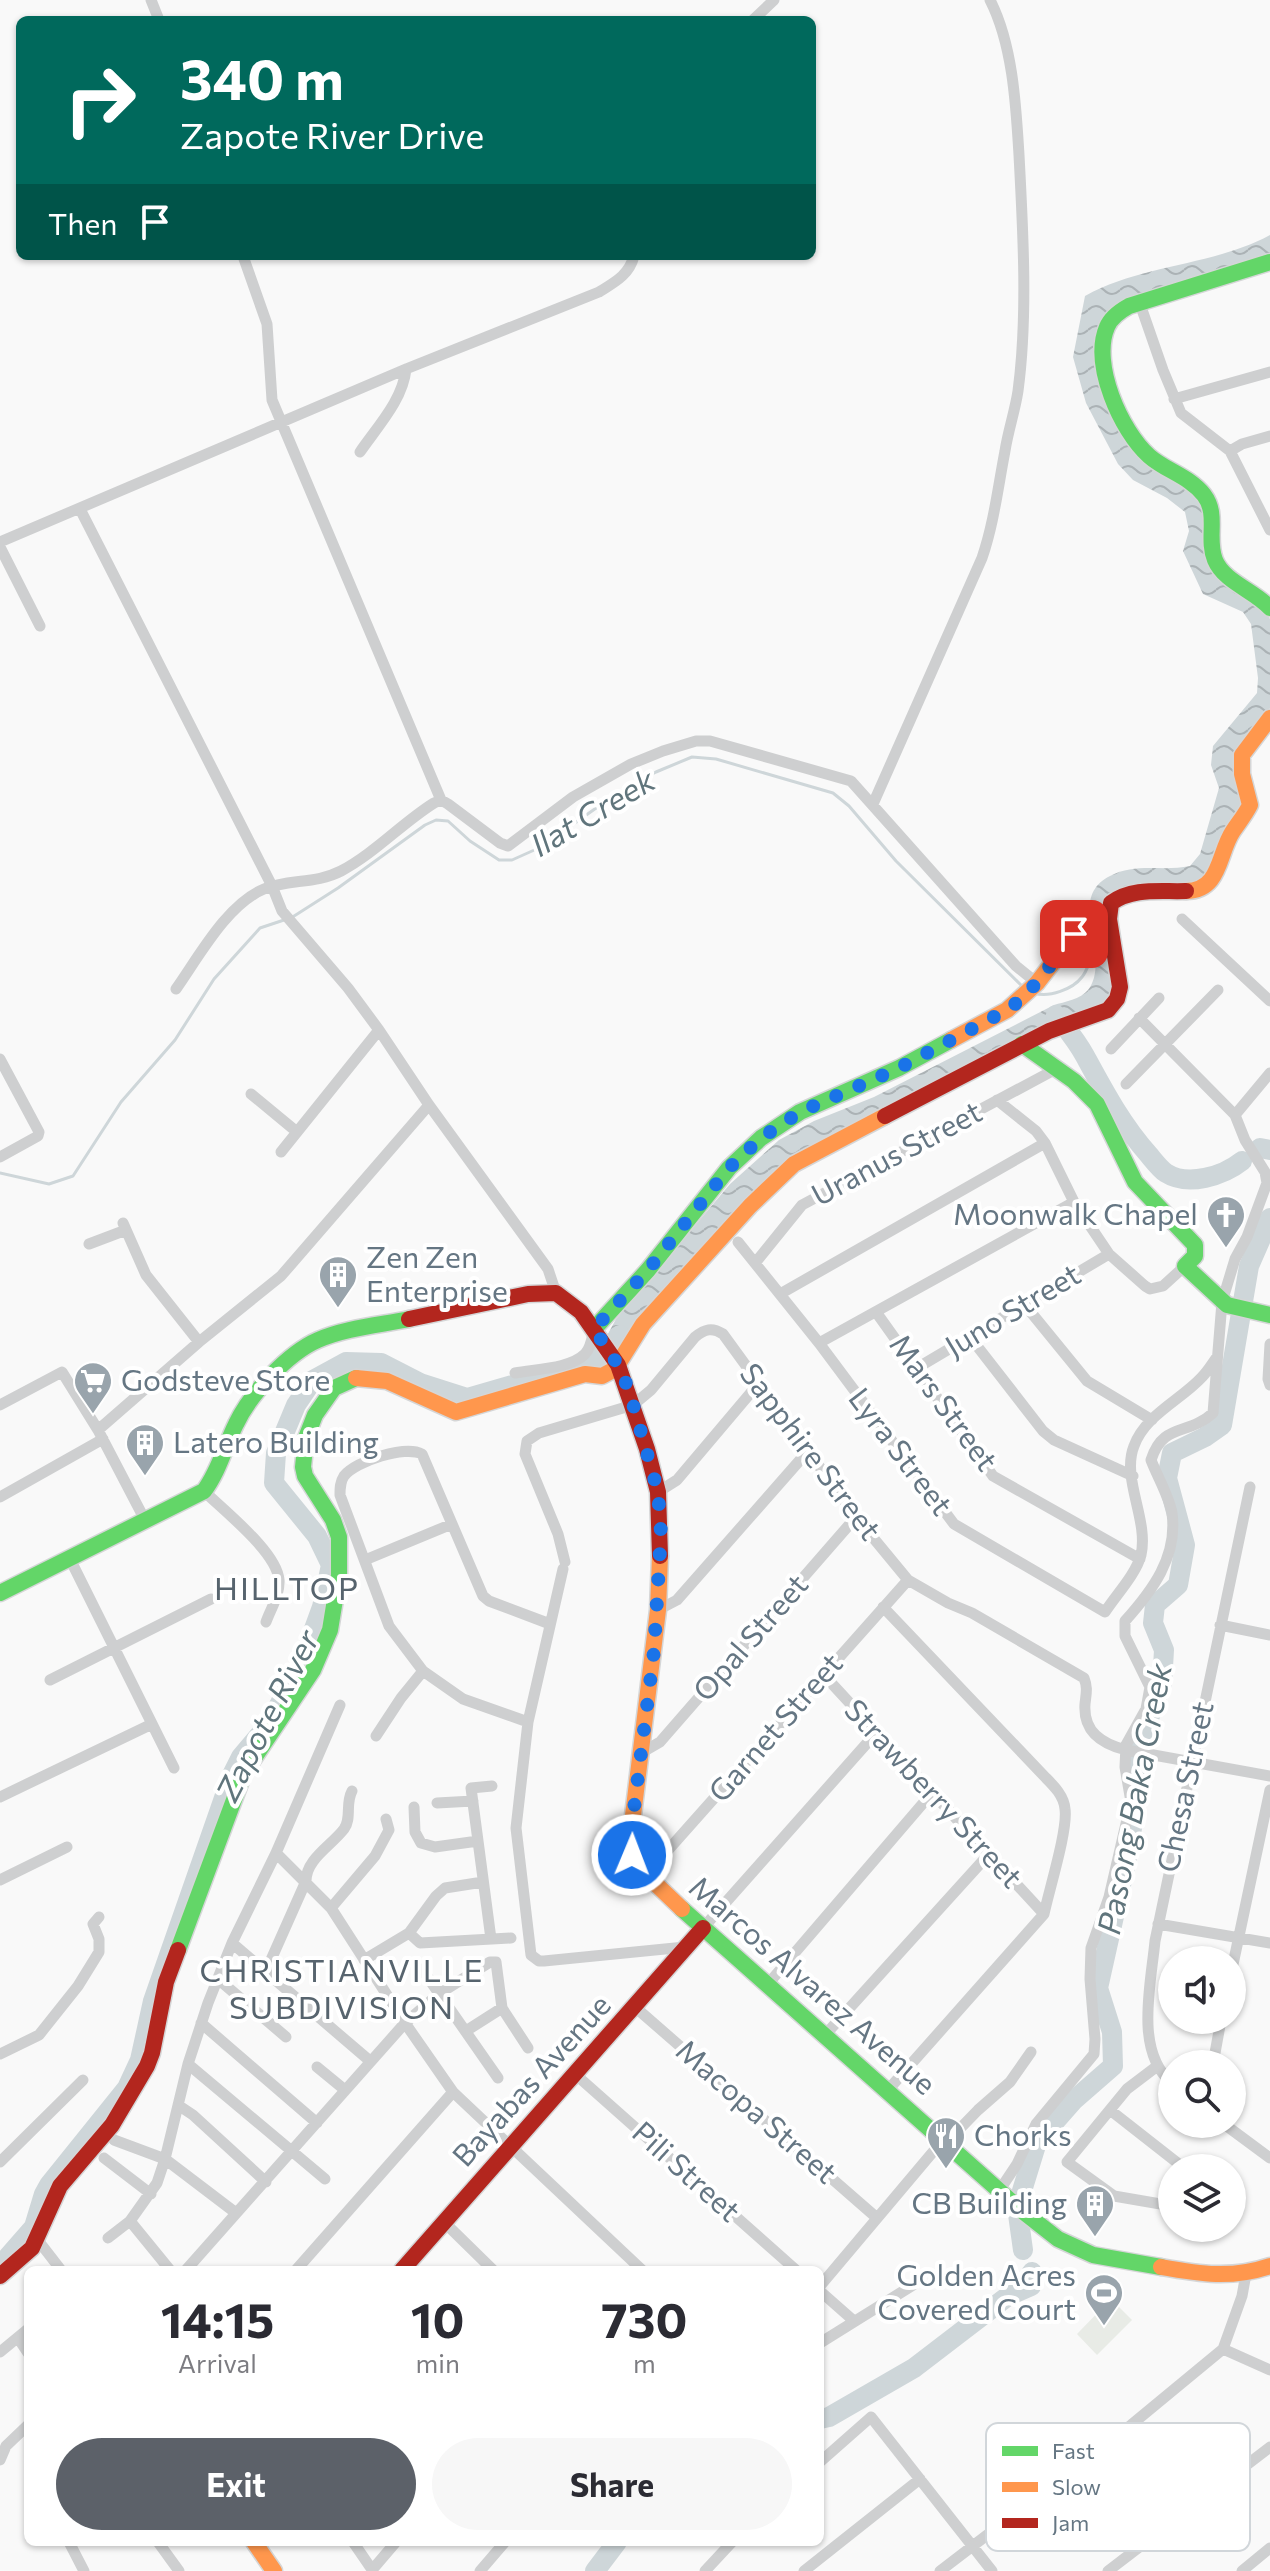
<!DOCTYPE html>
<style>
:root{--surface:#fff;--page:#f7f7f7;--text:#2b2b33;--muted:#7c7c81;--accent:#5c6169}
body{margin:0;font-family:Commissioner,sans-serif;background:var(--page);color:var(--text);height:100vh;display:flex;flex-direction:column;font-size:30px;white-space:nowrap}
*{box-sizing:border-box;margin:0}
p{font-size:26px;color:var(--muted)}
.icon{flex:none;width:44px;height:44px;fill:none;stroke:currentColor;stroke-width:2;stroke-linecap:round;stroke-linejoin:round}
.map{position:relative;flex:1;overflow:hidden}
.sheet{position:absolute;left:24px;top:2266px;width:800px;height:280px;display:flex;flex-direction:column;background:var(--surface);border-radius:12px;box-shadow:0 2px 6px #0004}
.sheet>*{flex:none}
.hud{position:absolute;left:16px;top:16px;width:800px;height:244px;border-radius:12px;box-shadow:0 2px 6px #0004;background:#00695c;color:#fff;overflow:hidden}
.tools{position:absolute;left:1158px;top:1946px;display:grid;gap:16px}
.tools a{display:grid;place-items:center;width:88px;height:88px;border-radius:50%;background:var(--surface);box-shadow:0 2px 6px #0004;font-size:40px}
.pin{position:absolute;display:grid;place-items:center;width:68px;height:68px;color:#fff;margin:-34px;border-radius:16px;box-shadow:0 4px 12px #0006}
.me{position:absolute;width:88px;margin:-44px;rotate:1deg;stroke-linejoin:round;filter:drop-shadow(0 0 6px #0008)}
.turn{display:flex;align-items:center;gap:28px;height:168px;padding:0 32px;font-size:36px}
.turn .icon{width:104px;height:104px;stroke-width:2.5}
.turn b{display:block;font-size:56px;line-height:68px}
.then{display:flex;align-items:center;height:76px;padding:0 32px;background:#0003;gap:16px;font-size:30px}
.eta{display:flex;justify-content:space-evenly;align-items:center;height:136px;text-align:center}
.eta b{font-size:48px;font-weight:700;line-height:56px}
.cta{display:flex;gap:16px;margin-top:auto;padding:16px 32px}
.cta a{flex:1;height:92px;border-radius:48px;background:var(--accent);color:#fff;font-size:32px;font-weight:700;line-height:92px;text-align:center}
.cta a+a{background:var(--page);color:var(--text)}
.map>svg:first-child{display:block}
.pitch{fill:#e8ebe6}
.water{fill:url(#water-waves)}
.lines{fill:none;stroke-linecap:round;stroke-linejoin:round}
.stream{stroke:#ced6d9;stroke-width:3}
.river{stroke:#ced6d9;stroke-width:20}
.fast-casing{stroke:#d5d6d7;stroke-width:19}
.slow-casing{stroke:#d5d6d7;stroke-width:19}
.jam-casing{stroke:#d5d6d7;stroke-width:19}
.street{stroke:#cecfd0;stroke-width:11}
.fast{stroke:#63d668;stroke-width:16}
.slow{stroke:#ff974d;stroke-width:16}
.jam{stroke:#b3261e;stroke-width:16}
.route{stroke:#1a73e8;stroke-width:14;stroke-dasharray:0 25.2}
.labels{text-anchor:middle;stroke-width:8;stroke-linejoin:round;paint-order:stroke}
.street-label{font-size:30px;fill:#657683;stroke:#fff}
.poi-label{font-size:30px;fill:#657683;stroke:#fff;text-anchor:start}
.water-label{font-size:32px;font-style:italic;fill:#60757c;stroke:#fff}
.neighbourhood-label{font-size:32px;letter-spacing:2px;fill:#57646e;stroke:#fff}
.key{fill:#fff;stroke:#d1d6da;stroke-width:2}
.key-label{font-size:22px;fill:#657683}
</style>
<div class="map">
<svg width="1270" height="2571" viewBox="0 0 1270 2571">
<defs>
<pattern id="water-waves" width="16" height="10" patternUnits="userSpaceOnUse" patternTransform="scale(2)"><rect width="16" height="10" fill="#ced6d9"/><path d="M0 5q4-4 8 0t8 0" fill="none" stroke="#abb2b5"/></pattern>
</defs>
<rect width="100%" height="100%" fill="#f9f9f9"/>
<!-- pitch -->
<path class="pitch" d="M1111,2299L1132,2320L1097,2355L1077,2334Z"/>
<!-- water -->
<path class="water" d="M1270,235V259L1105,316L1101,355L1126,434L1193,492L1211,513L1210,547L1261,602L1270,619V708L1260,726L1234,759L1245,807C1234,817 1224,829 1219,843C1217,851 1216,860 1212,867C1199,892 1139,894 1113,899L1116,979L1111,1004L799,1152L732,1220L619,1348L609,1332L616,1319L730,1184L779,1140L814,1121L874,1097L1054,1005C1064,1002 1081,999 1088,990C1113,957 1064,899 1110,876C1136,862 1162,872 1190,866L1200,854L1219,788L1211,765L1213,746L1257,693L1258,678L1251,624L1243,612L1203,594L1183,551L1189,531L1185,512L1167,498L1133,480L1118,464L1086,403L1073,357L1085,296C1142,264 1213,266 1270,235Z"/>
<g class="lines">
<!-- stream -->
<path class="stream" d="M291,918L338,888L425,825L436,820L448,821L470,841L499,860H512L541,847L616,794L656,772L692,757L716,759L833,793L849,806L896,861L1024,988
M1034,993C1049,998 1073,989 1082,977C1088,970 1089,960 1094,953
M0,1173L49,1184L73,1176L121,1102L175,1040L214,979L260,928L284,920"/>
<!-- river -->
<path class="river" d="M1056,1015C1066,1028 1077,1041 1085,1056C1104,1091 1122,1125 1149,1155C1154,1161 1160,1169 1166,1173C1188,1187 1223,1176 1242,1161
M1257,1151L1260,1148L1270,1150
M1023,2250L1017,2207L1037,2142L1074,2100L1113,2066L1112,2032L1098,1988L1127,1858L1135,1810L1136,1766L1145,1729L1162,1684L1164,1650L1153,1623L1155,1605L1178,1585L1185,1545L1167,1478L1172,1453L1205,1437L1222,1425L1249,1266L1270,1218
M0,2266L34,2227L44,2194L49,2185L127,2088L140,2060L153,2001L232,1775L241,1757L269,1724L302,1662L322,1607L331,1565L317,1536L274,1483L276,1453L296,1405L313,1380L346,1362L381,1363L420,1383L467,1398L586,1364L603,1354L620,1335
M820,2419L829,2417L914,2368L1008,2296L1031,2286L1032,2272
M595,2571L617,2542"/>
<defs>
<path id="fast" d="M1270,262L1129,306C1120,311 1111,317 1107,327C1091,364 1121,431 1149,456C1166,471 1189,476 1204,495C1219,515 1206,538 1215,560C1224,582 1255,591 1270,608
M1022,1044L1074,1081L1097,1104L1135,1182L1195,1245V1256L1185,1266L1227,1305L1270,1315
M594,1329L648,1270L729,1168L761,1138L800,1112L899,1068L951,1040
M0,1593L204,1491C219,1471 225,1446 236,1424C250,1394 288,1353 318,1340C345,1328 380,1325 409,1319
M682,1909L1021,2210L1058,2239L1093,2255L1161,2267
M178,1950L244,1773L313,1670L330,1630L339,1575V1537L333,1520L305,1476L303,1467L306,1438L315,1415L334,1388L356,1378"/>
<path id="slow" d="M1186,891C1221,891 1218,853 1233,831C1239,822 1245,815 1250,805L1242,774V755L1270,718
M951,1040L1007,1010L1037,983L1081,926L1109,919
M356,1378L387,1381L456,1412L585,1374L602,1376L615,1369L643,1324L750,1206L794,1164L885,1116
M660,1556L658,1610L631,1832L632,1855L636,1865L682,1909
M1161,2267C1200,2274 1232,2279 1270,2266
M254,2542L274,2571"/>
<path id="jam" d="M885,1116L1049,1031L1108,1010L1117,999L1120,987L1109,919L1111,903C1133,887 1161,892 1186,891
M409,1319L528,1294L556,1293L581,1312L618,1365L647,1449L658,1492L660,1556
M402,2270L703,1928
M0,2276L32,2248L60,2186L112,2125L147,2066L152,2053L166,1982L178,1950"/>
</defs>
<!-- fast casing -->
<use href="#fast" class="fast-casing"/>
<!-- slow casing -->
<use href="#slow" class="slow-casing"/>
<!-- jam casing -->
<use href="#jam" class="jam-casing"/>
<!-- street -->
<path class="street" d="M151,0L159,20
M753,20L774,0
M243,256L267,324L272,400L441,800
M1139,301L1163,370L1181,413L1230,451L1270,530
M1174,399L1270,372
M1230,451L1242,444L1270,436
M360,452C377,427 403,400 406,369
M80,509L272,886L282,911L348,988L379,1030L429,1105L548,1269L556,1293
M0,542L406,369L599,292C615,282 629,275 634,256
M0,547L40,626
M873,804L982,558C994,523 998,487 1005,451C1008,431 1015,411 1018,391C1028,316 1023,231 1019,155C1016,106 1013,45 990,0
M1182,919L1270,1001
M176,989C198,958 227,904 264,889C288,879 316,884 341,871C375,853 402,823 434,803L441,800L448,804L500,843L508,846L573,797L631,764L663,751L696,741H710L851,781L1016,966L1037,983
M1139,1018L1235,1115
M1111,1049L1159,998
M0,1059L39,1132L38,1136L0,1157
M1126,1084L1218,990
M251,1094L297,1132
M997,1100L1036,1131L1045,1143L1074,1202L1109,1254L1145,1286L1150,1289L1163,1286L1185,1266
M281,1152L379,1030
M123,1223L146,1275L199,1342
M738,1242L819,1343L954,1524L1105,1612C1116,1595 1136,1574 1141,1555C1149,1520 1121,1478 1134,1446C1145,1415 1181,1400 1202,1377C1208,1371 1212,1364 1217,1357
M89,1244L126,1230
M756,1262L802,1205L1056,1069
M780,1294L1045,1143
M1025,1305L1087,1381L1152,1420
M876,1312L993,1476L1140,1559
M970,1337L1043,1431L1054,1440L1133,1476
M819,1343L1074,1202
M1270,1344L1268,1379L1270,1385
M917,1368L1109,1254
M515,1373C535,1369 570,1369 585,1354C591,1348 592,1338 594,1329
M0,1405L62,1372L98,1430L146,1522
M98,1430L199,1342L281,1276L429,1105
M204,1491C224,1511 277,1552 279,1580C280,1595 271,1608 266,1622
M658,1492L677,1480L759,1383
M0,1497L103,1439
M70,1559L174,1768
M365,1560L452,1524
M565,1562L558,1534L525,1454L527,1441L539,1433L633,1405L651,1390L695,1337C705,1329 712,1327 723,1334L856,1517L908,1580L948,1603L972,1613L1084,1678C1088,1688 1086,1694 1085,1704C1083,1732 1102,1744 1126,1750L1270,1776
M563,1569L528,1722L516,1828L531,1955L539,1961H544L685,1947
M883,1607L1046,1778C1054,1786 1064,1796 1065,1809C1068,1830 1049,1890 1044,1914
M658,1610L677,1600L808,1451
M1220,1625L1270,1635
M823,1674L1044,1914
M50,1680L211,1599
M528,1722L463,1699L423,1671L389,1626L340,1495C340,1488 340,1482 344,1476C356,1461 405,1445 422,1454L483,1596L489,1601L550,1624
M376,1736L401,1698L423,1671
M641,1753L660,1742L856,1517
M0,1797L152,1724
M437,1803L473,1801
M414,1807L415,1832L421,1843L435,1847L478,1841
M276,1853L331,1908L405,2023L453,2092L642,2270
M645,1876L908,1580
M0,1880L67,1847
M331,1908L375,1856L389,1830L386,1819
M1158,1924L1270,1943
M703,1928L876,1733
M409,1933L420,1943L511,1938
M491,1939L471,1788L492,1786
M232,1943L370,2061
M364,1960L409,1933L436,1896L445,1888L483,1882
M422,1969L498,2078
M1232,1969L1270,1790
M266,1971L306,1881C306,1859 331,1846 344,1829C352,1818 345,1804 352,1791
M218,1979L286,2037
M768,1984L931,1794
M635,2007L877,2218
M502,2008L528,2048
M201,2023L317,2123
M826,2034L989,1854
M0,2054L39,2035L78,1986L99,1952V1939L93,1924L99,1917
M188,2064L325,2179
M1213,2064L1221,2020
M317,2067L345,2090
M1156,2067L1127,2089L1067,2162L1114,2196L1172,2206
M575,2074L796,2270
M1172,2083C1134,2052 1151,1984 1155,1941L1250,1487
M888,2090L1044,1914
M178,2105L193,2115L266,2182
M1110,2110L1184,2168
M1224,2124L1270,2158
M114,2140L165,2159L236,2213
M946,2143L978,2110L1010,2082L1031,2052
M104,2158L151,2194
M0,2162L83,2080
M999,2191L1017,2164L1036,2124L1094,2054L1095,2039L1090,1979L1091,1948L1109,1897L1131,1802L1125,1767L1126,1745L1146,1709L1150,1687L1125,1636V1621C1152,1591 1178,1557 1172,1513C1169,1496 1157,1476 1151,1460C1163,1422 1188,1436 1213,1413L1222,1302L1235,1259L1247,1237L1267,1183L1265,1172L1245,1140L1235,1115L1270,1073
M1232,2206V2212
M130,2221L170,2270
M444,2222L493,2270
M108,2238L130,2221L157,2183L165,2159L188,2064L208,2003L232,1943L276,1853L340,1705
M37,2239L61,2270
M186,2270L405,2023L440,1993L490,1962H496L502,2008L466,2031
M296,2270L453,2092
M820,2286L943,2140
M820,2291L854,2321
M18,2338L28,2353
M820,2343L913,2285
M1223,2349L1270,2370
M0,2352L28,2329
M0,2460L6,2446L28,2425
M820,2462L871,2417L992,2571
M69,2542L84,2571
M158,2542L179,2571
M353,2542L373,2571
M372,2570L396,2542
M480,2571L505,2542
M705,2571L732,2542
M804,2571L920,2479
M940,2571L1131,2425L1223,2349L1242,2296L1246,2274
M1108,2571L1270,2447
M1242,2571L1270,2548"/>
<!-- fast -->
<use href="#fast" class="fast"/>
<!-- slow -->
<use href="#slow" class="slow"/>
<!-- jam -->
<use href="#jam" class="jam"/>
</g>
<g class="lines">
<!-- route -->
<path class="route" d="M632,1855L631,1832L654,1651L661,1533L658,1492L629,1390L618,1365L594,1329L648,1270L729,1168L761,1138L800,1112L899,1068L1007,1010C1036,990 1052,961 1074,934"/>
</g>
<!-- icons -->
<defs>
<symbol id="church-pin" viewBox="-11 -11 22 30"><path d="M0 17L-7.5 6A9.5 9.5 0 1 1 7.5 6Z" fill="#99a4ac" stroke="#fff"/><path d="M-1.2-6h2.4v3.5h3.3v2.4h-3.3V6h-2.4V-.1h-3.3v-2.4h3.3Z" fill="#fff"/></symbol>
<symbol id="building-pin" viewBox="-11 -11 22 30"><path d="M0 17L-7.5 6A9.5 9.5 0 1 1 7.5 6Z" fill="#99a4ac" stroke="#fff"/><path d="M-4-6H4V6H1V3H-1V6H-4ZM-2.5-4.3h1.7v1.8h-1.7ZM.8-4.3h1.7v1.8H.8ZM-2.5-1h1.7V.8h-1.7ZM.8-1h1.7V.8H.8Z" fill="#fff"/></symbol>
<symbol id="supermarket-pin" viewBox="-11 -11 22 30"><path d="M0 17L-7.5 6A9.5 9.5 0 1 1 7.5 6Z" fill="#99a4ac" stroke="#fff"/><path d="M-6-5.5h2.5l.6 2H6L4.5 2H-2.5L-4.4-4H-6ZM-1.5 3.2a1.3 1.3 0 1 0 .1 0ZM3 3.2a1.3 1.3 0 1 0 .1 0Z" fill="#fff"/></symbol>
<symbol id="restaurant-pin" viewBox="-11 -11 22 30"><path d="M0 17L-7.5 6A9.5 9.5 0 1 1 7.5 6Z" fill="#99a4ac" stroke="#fff"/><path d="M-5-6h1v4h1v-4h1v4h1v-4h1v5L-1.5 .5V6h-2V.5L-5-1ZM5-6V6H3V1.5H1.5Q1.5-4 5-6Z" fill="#fff"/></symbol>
<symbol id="stadium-pin" viewBox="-11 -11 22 30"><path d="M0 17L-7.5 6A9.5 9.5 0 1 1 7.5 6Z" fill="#99a4ac" stroke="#fff"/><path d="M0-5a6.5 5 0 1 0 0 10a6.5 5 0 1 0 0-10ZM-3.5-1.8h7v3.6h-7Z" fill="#fff"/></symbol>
</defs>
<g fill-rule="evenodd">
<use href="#church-pin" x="1204" y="1193" width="44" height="60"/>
<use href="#building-pin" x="316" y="1253" width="44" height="60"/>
<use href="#supermarket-pin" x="71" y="1359" width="44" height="60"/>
<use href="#building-pin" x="123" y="1421" width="44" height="60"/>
<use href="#restaurant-pin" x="924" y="2114" width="44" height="60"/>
<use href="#building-pin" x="1073" y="2182" width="44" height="60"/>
<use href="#stadium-pin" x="1082" y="2271" width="44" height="60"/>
</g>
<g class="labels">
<!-- street labels -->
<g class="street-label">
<text transform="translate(897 1154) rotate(-28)" y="10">Uranus Street</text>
<text transform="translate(1013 1311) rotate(-31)" y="10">Juno Street</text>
<text transform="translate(943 1403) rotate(54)" y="10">Mars Street</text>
<text transform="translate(810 1452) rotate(53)" y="10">Sapphire Street</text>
<text transform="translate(900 1452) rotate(53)" y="10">Lyra Street</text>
<text transform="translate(751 1638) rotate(-49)" y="10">Opal Street</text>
<text transform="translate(776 1728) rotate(-49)" y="10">Garnet Street</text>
<text transform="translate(1186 1787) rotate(-78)" y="10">Chesa Street</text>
<text transform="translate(933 1794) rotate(47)" y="10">Strawberry Street</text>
<text transform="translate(812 1986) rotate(41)" y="10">Marcos Alvarez Avenue</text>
<text transform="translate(532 2081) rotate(-48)" y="10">Bayabas Avenue</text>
<text transform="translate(756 2112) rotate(41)" y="10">Macopa Street</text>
<text transform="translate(686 2172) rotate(42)" y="10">Pili Street</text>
</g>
<!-- poi labels -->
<g class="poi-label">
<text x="1198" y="1225" text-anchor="end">Moonwalk Chapel</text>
<text x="366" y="1268">Zen Zen<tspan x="366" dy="34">Enterprise</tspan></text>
<text x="121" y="1391">Godsteve Store</text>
<text x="173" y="1453">Latero Building</text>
<text x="974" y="2146">Chorks</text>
<text x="1067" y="2214" text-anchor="end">CB Building</text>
<text x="1076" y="2286" text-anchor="end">Golden Acres<tspan x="1076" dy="34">Covered Court</tspan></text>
</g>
<!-- water labels -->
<g class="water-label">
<text transform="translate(593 813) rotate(-31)" y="11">Ilat Creek</text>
<text transform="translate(268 1716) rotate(-63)" y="11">Zapote River</text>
<text transform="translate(1135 1799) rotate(-79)" y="11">Pasong Baka Creek</text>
</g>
<!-- neighbourhood labels -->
<g class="neighbourhood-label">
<text x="287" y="1600">HILLTOP</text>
<text x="342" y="1982">CHRISTIANVILLE<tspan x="342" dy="37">SUBDIVISION</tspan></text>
</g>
</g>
<!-- legend -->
<rect x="986" y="2423" width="264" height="128" rx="12" class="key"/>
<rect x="1002" y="2446" width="36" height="10" fill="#63d668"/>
<rect x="1002" y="2482" width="36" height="10" fill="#ff974d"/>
<rect x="1002" y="2518" width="36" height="10" fill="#b3261e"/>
<g class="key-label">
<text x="1052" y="2459">Fast</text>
<text x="1052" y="2495">Slow</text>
<text x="1052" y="2531">Jam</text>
</g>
</svg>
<div class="tools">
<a><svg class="icon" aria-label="sound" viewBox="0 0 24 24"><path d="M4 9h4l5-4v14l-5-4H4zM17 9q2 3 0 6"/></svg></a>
<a><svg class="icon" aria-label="search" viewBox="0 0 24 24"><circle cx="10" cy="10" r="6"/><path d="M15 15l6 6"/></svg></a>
<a><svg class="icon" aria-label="layers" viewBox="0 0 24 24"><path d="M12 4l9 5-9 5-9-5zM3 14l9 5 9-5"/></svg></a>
</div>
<div class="pin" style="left:1074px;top:934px;background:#d93025"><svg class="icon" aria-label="arrive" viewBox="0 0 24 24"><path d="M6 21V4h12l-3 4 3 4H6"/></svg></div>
<svg class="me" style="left:632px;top:1855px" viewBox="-20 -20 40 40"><circle r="17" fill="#1a73e8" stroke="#fff" stroke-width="3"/><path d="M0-11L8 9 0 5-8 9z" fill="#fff"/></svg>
<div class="hud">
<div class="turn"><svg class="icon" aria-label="right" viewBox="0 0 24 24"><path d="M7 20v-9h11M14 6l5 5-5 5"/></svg><div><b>340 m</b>Zapote River Drive</div></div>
<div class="then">Then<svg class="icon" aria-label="arrive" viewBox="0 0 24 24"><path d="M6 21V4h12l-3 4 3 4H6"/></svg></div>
</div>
<section class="sheet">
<div class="eta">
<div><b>14:15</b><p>Arrival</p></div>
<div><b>10</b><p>min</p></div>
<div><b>730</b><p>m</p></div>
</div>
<div class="cta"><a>Exit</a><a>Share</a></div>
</section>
</div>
